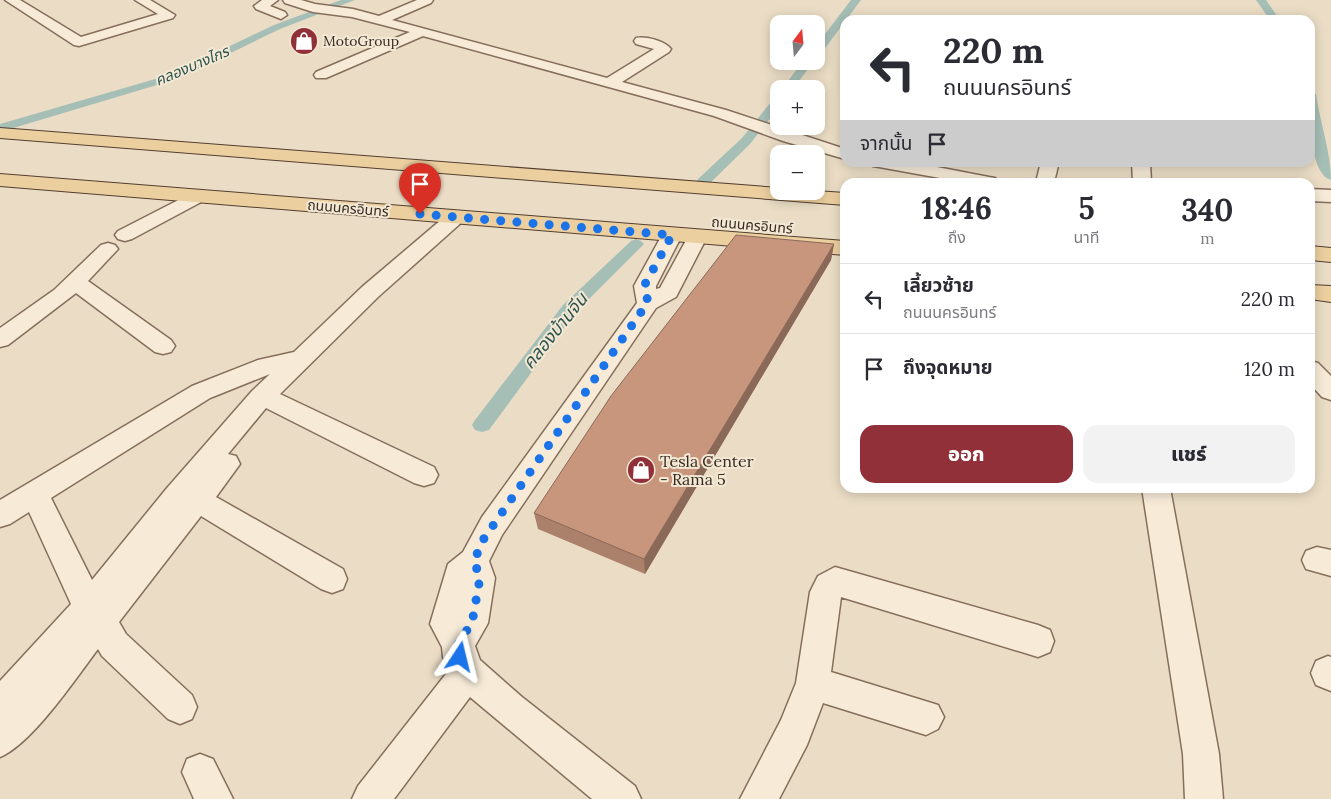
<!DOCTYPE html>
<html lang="th">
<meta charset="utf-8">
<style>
:root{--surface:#fff;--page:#f2f2f3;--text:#2b2b33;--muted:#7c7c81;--line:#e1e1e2;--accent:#913038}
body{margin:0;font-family:Lora,"Noto Sans Thai",serif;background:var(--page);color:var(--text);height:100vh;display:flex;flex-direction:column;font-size:19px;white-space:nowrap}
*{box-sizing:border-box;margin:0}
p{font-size:16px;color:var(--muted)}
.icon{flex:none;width:28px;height:28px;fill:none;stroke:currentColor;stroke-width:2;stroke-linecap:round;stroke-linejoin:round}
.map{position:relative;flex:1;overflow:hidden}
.panel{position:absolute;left:840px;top:178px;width:475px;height:315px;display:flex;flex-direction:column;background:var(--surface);border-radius:15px;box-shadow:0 2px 12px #0003}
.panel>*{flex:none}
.banner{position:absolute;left:840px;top:15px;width:475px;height:152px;border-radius:15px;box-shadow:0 2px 12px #0003;background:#fff;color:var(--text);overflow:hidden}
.needle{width:32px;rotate:16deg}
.tools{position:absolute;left:770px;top:15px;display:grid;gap:10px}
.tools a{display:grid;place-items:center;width:55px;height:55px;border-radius:10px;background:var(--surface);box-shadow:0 2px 12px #0003;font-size:25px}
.pin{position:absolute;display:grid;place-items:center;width:42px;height:42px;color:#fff;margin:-51px -21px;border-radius:50% 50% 50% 0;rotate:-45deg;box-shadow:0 0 5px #0007}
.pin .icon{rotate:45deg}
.me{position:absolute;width:55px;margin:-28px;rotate:10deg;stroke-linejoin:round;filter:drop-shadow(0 0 4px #0008)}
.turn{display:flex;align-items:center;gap:18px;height:105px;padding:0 20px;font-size:22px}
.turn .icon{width:65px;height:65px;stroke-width:2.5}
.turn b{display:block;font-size:35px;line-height:42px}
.then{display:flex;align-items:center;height:48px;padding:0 20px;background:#0003;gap:10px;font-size:19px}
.eta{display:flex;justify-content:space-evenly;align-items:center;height:85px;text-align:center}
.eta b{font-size:30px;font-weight:800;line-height:35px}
.action{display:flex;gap:10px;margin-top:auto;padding:10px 20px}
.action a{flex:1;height:58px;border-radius:15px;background:var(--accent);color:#fff;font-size:20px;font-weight:800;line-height:58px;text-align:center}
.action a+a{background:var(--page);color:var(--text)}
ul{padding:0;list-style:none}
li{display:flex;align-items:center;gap:15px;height:70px;padding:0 20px;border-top:1px solid var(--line)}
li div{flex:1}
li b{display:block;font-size:19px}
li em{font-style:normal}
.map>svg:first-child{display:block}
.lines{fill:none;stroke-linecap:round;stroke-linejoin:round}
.canal{fill:#a6bfb6;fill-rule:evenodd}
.minor-casing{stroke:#856f5c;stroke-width:3}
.major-casing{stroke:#533e30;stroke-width:2}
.minor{fill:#f7ebd8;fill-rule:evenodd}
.major{fill:#eccf9f;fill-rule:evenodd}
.wall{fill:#ab816c}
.shaded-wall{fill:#8b6958}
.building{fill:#c7967d;stroke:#8b6958}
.route{stroke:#1a73e8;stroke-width:9;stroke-dasharray:0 16.2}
.labels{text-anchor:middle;stroke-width:4;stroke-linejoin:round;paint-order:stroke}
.far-poi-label{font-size:14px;fill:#36291f;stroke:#f3e8d4;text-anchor:start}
.far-street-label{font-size:14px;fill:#36291f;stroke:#f3e8d4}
.far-water-label{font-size:15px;font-style:italic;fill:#2f5550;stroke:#f3e8d4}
.poi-label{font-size:16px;fill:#36291f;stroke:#f3e8d4;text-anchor:start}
.water-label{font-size:18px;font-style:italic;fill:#2f5550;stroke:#f3e8d4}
</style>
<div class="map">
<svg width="1331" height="799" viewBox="0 0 1331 799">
<rect width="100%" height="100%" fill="#ebddc5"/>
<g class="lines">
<!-- canal -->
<path class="canal" d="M341,0H355L280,29L177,79L0,132V124L169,75L274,25Z
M851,0H861L820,55L816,56V46Z
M1256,0H1266L1280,20H1270Z
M803,61H814L793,89H782Z
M1310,91L1316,94C1320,122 1331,153 1331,180C1308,174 1310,109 1310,91Z
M779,96V107L750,144L708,185H698L696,182L698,179L742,138L775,97Z
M636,239L641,241L644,244L575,313L489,430L482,432L475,430L472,425L475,420L563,305L631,241Z"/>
<defs>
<path id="minor" d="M5,0H20L81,37L158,14L135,0H150L175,15L173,18L79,46L74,45Z
M262,0H278L270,6L285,12L287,15L281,19L256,9L254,6Z
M283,0H301L315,4L353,9L379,16L417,0H433L431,3L392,20L607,78L654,49L636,44L634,41L636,38C646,36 665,41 671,49L669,52L622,82L726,110L845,149V159L783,141L714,116L423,36L326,78H316L314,75L316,72L410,32L352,17L313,12L285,3Z
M871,162H911L989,177L995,178L998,182H962L879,167L873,166Z
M1041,162H1059L1054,182H1036Z
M1132,162H1150L1151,182H1133Z
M1310,189L1331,190V202L1310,201Z
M196,191L203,193L205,197L203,201L132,239L125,241L118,239L115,235L118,231Z
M455,212L462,214L465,218L462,222L378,297L280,394L434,467L438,475L434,483L424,486L414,483L266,408L228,454L236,456L240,464L216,497L343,569L347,579L343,589L332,593L321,589L201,516L119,622L126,634L192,695L197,707L192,719L180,724L168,719L102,656L98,649C76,678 32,744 0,757V681L71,604L29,512L10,524L0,527V500L192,386L258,360L294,352L362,287L448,214ZM270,374L252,391L167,488L92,580L51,498L210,398Z
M672,229L679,231L682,235L656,286V289L660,288L690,233L697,231L704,233L707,237L676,297L656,308L502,535L489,561L495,578L488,623L475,646L480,660L522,697L635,786L641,799H592L470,697L394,799H352L358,786L449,670L443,657L442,647L430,624L448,564L463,552L482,517L637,303L634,286L662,235L665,231Z
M108,243L115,245L118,249L88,281L171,340L175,346L171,352L163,354L155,352L76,293L8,345L0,347V328L54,290L101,245Z
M1310,361L1318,363L1331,376V400L1322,397L1310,384Z
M1142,488H1170L1219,754L1223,799H1185L1183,754Z
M1317,547L1331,550V576L1306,569L1302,560L1306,551Z
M835,567L1038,625L1050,630L1054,641L1050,652L1038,657L841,597L831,672L938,705L944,717L938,729L926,735L823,703L807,745L779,799H740L781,720L796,683L810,592L818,576Z
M1328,656L1331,657V691L1316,685L1311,673L1316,661Z
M200,754L213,759L233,799H194L182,772L187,759Z"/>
<path id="major" d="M0,128L779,188V191H816L845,193V205L0,138Z
M0,174L845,241V255L0,186Z
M1310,246L1331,248V262L1310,260Z
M1310,285L1331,286V302L1310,299Z"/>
</defs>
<!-- minor casing -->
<use href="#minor" class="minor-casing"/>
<!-- major casing -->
<use href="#major" class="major-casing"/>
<!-- minor -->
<use href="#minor" class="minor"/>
<!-- major -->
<use href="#major" class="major"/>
</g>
<!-- wall -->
<path class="wall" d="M834,244L831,260L645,574L538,529L534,513Z"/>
<!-- shaded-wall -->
<path class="shaded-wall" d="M834,244L831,260L645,574L644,559Z"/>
<!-- building -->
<path class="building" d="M736,235L834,244L644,559L534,513L611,396Z"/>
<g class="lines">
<!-- route -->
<path class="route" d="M420,214L672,235L644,286L648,302L483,540L474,561L480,578L472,623L458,643L460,657"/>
</g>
<!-- icons -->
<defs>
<symbol id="shop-disc" viewBox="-11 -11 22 22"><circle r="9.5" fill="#913038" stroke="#f3e8d4"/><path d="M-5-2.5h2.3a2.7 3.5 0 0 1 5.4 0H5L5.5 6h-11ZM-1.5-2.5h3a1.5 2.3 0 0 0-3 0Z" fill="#fff"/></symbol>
</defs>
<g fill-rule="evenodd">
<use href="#shop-disc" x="288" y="25" width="32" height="32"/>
<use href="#shop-disc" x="625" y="454" width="32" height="32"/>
</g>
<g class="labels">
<!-- far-poi labels -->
<g class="far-poi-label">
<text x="323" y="46">MotoGroup</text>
</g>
<!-- far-street labels -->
<g class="far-street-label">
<text transform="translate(348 208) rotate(5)" y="5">ถนนนครอินทร์</text>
<text transform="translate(752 225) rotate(5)" y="5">ถนนนครอินทร์</text>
</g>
<!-- far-water labels -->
<g class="far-water-label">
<text transform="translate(192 66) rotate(-23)" y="5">คลองบางไกร</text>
</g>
<!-- poi labels -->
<g class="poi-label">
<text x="660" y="467">Tesla Center<tspan x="660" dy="18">- Rama 5</tspan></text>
</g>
<!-- water labels -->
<g class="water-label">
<text transform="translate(555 331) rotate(-51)" y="6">คลองบ้านจีน</text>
</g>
</g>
</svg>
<div class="tools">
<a><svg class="needle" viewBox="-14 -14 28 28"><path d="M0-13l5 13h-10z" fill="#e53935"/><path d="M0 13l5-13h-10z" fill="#7c7c81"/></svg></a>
<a>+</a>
<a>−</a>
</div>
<div class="pin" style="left:420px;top:214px;background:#d93025"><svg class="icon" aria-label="arrive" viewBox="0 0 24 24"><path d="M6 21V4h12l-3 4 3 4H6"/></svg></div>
<svg class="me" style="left:460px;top:657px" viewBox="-20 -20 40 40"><path d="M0-17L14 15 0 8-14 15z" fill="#1a73e8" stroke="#fff" stroke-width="4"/></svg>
<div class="banner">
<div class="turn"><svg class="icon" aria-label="left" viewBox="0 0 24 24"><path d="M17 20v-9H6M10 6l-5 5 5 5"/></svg><div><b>220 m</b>ถนนนครอินทร์</div></div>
<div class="then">จากนั้น<svg class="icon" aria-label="arrive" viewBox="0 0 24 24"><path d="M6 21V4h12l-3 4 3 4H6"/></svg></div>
</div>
<section class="panel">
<div class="eta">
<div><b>18:46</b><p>ถึง</p></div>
<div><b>5</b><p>นาที</p></div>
<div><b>340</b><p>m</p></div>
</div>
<ul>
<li><svg class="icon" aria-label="left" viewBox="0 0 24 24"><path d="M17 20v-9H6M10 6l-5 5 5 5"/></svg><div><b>เลี้ยวซ้าย</b><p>ถนนนครอินทร์</p></div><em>220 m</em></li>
<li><svg class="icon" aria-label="arrive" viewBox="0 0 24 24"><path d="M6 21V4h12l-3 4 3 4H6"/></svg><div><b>ถึงจุดหมาย</b></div><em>120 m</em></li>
</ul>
<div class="action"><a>ออก</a><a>แชร์</a></div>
</section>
</div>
